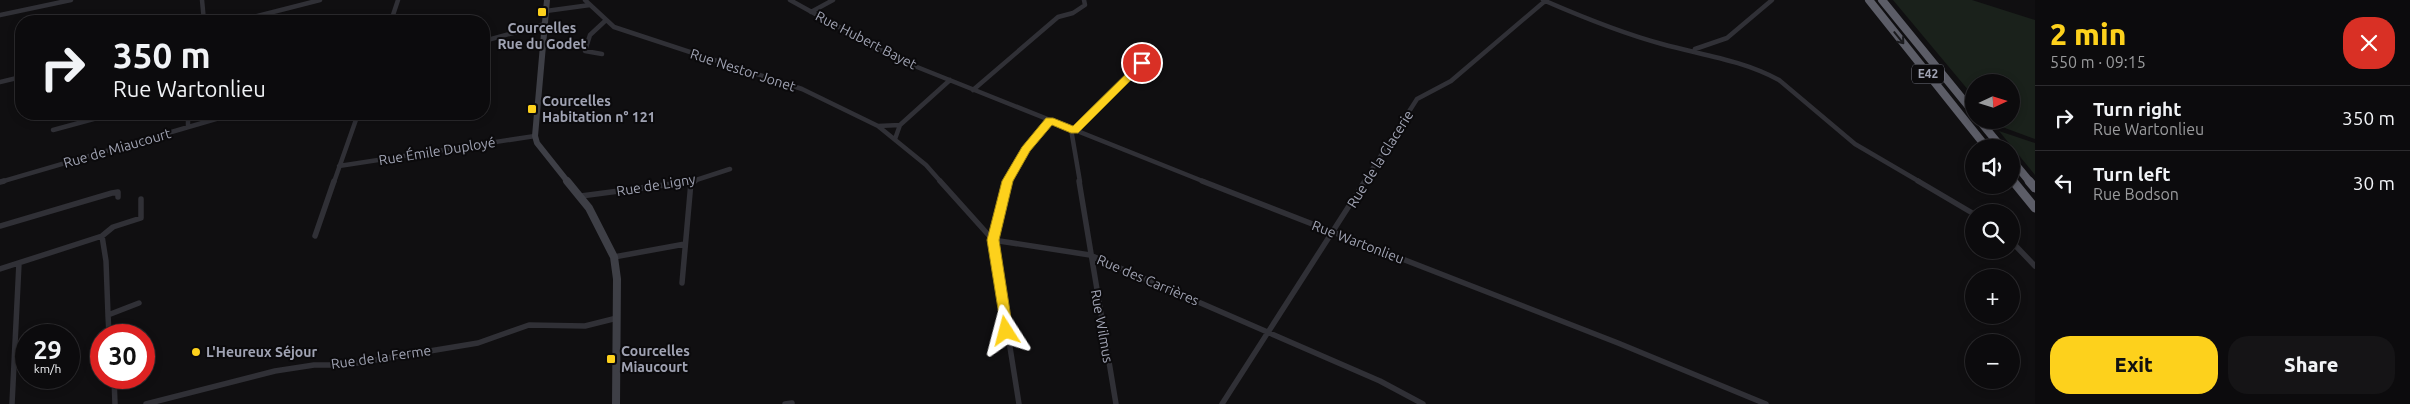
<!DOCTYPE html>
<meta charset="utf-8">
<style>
:root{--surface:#0c0b0d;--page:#151416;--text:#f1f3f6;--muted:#9a9b9d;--line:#2c2b2e;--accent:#fdd11c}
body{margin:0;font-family:Ubuntu,sans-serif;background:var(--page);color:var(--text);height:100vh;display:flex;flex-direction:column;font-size:19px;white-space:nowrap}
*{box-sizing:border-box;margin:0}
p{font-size:16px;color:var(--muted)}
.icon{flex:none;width:28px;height:28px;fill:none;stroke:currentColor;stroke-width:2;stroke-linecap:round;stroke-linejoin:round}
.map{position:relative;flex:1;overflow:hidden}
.details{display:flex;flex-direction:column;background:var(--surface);width:375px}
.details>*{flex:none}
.banner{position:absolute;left:15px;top:15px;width:475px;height:105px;border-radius:20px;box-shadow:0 2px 8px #0003,0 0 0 1px var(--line);background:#0c0b0d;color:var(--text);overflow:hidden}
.needle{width:32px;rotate:86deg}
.buttons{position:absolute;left:1965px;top:74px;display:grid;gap:10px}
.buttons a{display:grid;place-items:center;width:55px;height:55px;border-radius:50%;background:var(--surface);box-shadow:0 2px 8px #0003,0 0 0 1px var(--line);font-size:25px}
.speed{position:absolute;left:15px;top:324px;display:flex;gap:10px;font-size:25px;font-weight:700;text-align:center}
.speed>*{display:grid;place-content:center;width:65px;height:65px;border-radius:50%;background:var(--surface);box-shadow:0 2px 8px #0003,0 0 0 1px var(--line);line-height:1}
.speed small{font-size:12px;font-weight:400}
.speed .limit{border:8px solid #d22;background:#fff;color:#111}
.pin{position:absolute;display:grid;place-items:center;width:42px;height:42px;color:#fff;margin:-21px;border:2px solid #fff;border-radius:50%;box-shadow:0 1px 5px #0007}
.me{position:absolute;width:55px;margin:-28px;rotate:351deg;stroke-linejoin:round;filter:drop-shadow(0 0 4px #0008)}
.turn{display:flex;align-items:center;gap:18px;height:105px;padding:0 15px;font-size:22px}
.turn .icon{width:65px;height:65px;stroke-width:2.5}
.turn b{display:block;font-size:35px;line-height:42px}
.round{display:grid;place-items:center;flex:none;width:52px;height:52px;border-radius:20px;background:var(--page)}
.head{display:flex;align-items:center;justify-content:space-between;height:85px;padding:0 15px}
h1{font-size:30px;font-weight:800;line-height:38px;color:var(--accent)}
.cta{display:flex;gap:10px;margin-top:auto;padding:10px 15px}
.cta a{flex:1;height:58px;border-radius:20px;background:var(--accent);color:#111;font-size:20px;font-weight:800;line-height:58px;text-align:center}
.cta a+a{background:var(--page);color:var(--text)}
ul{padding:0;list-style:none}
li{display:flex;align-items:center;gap:15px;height:65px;padding:0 15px;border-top:1px solid var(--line)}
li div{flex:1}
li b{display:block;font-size:19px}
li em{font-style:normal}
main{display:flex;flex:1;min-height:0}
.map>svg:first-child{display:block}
.green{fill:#1a211b}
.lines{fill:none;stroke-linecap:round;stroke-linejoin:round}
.street-far1{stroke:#303036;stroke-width:4.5}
.street{stroke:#303036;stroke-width:5.5}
.secondary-far1{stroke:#3e3f46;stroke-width:6}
.secondary{stroke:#3e3f46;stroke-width:8}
.highway-far1{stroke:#5c5d67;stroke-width:8}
.highway{stroke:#5c5d67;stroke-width:9}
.oneway{stroke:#1b1b1e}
.route{fill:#fdd11c;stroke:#a48812}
.poi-dot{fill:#fdd11c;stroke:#0b0a0c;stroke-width:2}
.labels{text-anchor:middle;stroke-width:4;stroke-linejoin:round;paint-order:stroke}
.shield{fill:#0b0a0c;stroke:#737581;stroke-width:1}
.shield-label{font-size:12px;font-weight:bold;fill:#a0a3b3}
.poi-label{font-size:14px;font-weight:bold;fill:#a0a3b3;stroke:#0b0a0c;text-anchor:start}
.street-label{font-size:14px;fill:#a0a3b3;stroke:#0b0a0c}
</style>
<main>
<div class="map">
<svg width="2035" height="404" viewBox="0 0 2035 404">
<rect width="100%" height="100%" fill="#100f11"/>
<!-- green -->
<path class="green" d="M1893,0H1972L2035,20V139L1997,125L1993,120H2011V82H1974V97Z
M1999,131L2035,143V175Z"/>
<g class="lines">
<!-- street-far1 -->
<path class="street-far1" d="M202,0L204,21
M585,0L614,27L802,89L878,126L926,165L941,182
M790,0L897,59L1205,182
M1543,0C1582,17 1621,33 1662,44C1702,55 1742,60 1779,80L1855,144L1920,182
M546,11L590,5
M811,12L833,0
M0,15L71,0
M238,21L320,0
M391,21L398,0
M484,41L545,24
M1695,49L1727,38L1772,0
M602,54L585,51L590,35L605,21
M0,82L21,77
M973,90L1058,17L1073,13L1085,5L1084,0
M188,114V127
M878,126L900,125L950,80
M1071,129L1080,182
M53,130L112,114
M1075,131L1153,51
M895,139L900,125
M339,166L535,136
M0,182L233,114
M334,182L358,114
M690,182L730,169
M1007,182L1026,150L1050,121
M1364,182L1417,99L1451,81L1545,1"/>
<!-- street -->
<path class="street" d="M940,181L993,240L1090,255L1380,381L1423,404
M1007,181L993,240L1019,404
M1079,181L1116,404
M1202,181L1618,343L1766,404
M1918,181L1974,214
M0,182L4,181
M581,196L695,181
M0,226L112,193L118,192V197
M102,236L106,261L108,315L139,303
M315,236L334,181
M2011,241L2035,266
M614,257L685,244
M0,269L102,236L113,227L141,218V199
M682,283L691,182
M108,315L109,335
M114,378L115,404
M12,404L19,263
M146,404L275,371L314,365H345L478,343L529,325L585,326L617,318
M785,404L792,403
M1222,404L1365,181"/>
<!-- secondary-far1 -->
<path class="secondary-far1" d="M547,0L535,136L537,143L568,182"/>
<!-- secondary -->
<path class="secondary" d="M567,181L589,208L614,257L617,279L616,404"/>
<!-- highway-far1 -->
<path class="highway-far1" d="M1869,0L1987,148
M1882,0L1974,113
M1979,120L2002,148
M2011,159L2030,182
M2011,178L2014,182"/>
<!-- highway -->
<path class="highway" d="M2013,181L2035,208
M2029,181L2035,188"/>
</g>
<!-- one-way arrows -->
<defs><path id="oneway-shaft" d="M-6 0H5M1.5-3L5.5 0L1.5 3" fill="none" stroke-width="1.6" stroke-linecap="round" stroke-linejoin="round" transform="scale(1.25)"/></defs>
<use class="oneway" href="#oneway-shaft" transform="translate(1899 38) rotate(51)"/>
<!-- route -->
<path class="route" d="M1142,60L1146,61V65L1078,133H1071L1052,125L1030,151L1013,181L999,240L1013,331L1011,334H1002L987,240L1002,181L1022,147L1046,118H1053L1073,126L1139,61Z"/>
<!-- markers -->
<g class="poi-dot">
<rect x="537" y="7" width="10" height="10" rx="2.5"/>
<rect x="527" y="104" width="10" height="10" rx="2.5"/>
<circle cx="196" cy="352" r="5"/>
<rect x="606" y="354" width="10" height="10" rx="2.5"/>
</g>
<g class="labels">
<!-- shield labels -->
<rect class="shield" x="1912" y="64.5" width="32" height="19" rx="4"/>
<g class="shield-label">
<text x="1928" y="78">E42</text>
</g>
<!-- poi labels -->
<g class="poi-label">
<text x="542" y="33" text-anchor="middle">Courcelles<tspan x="542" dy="16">Rue du Godet</tspan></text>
<text x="542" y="106">Courcelles<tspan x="542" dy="16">Habitation n° 121</tspan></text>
<text x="621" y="356">Courcelles<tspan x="621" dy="16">Miaucourt</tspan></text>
<text x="206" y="357">L'Heureux Séjour</text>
</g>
<!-- street labels -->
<g class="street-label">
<text transform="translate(866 40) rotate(27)" y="5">Rue Hubert Bayet</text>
<text transform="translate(743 70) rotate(18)" y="5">Rue Nestor Jonet</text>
<text transform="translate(117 148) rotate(-16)" y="5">Rue de Miaucourt</text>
<text transform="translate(437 151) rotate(-9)" y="5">Rue Émile Duployé</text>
<text transform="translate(1380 159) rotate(-58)" y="5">Rue de la Glacerie</text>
<text transform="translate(656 185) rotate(-9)" y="5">Rue de Ligny</text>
<text transform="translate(1358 242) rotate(21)" y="5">Rue Wartonlieu</text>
<text transform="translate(1148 280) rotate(23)" y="5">Rue des Carrières</text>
<text transform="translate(1102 326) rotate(80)" y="5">Rue Wilmus</text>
<text transform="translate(381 357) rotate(-8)" y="5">Rue de la Ferme</text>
</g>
</g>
</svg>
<div class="buttons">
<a><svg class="needle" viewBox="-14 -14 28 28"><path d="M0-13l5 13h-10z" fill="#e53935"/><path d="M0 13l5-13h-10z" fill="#9a9b9d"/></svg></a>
<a><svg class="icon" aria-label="sound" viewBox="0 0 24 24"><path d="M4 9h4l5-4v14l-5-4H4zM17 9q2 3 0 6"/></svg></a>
<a><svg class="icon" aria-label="search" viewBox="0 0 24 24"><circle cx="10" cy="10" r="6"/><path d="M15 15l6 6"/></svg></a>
<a>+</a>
<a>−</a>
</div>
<div class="speed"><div>29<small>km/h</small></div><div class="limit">30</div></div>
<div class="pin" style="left:1142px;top:63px;background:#d93025"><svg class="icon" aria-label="arrive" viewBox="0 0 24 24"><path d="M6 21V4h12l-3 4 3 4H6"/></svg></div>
<svg class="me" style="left:1006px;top:331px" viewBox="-20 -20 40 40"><path d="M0-17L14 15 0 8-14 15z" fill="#fdd11c" stroke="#fff" stroke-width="4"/></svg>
<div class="banner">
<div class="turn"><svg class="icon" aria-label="right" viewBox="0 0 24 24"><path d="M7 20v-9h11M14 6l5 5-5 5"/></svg><div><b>350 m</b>Rue Wartonlieu</div></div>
</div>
</div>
<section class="details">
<div class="head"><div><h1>2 min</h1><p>550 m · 09:15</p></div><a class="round" style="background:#d93025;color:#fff"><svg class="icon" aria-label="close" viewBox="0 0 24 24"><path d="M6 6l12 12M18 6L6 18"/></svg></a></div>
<ul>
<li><svg class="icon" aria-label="right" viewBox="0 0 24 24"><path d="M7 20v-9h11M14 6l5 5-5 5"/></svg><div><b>Turn right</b><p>Rue Wartonlieu</p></div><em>350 m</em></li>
<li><svg class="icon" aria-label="left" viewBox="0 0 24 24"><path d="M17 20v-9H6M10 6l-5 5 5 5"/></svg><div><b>Turn left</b><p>Rue Bodson</p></div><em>30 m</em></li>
</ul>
<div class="cta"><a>Exit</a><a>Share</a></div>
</section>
</main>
